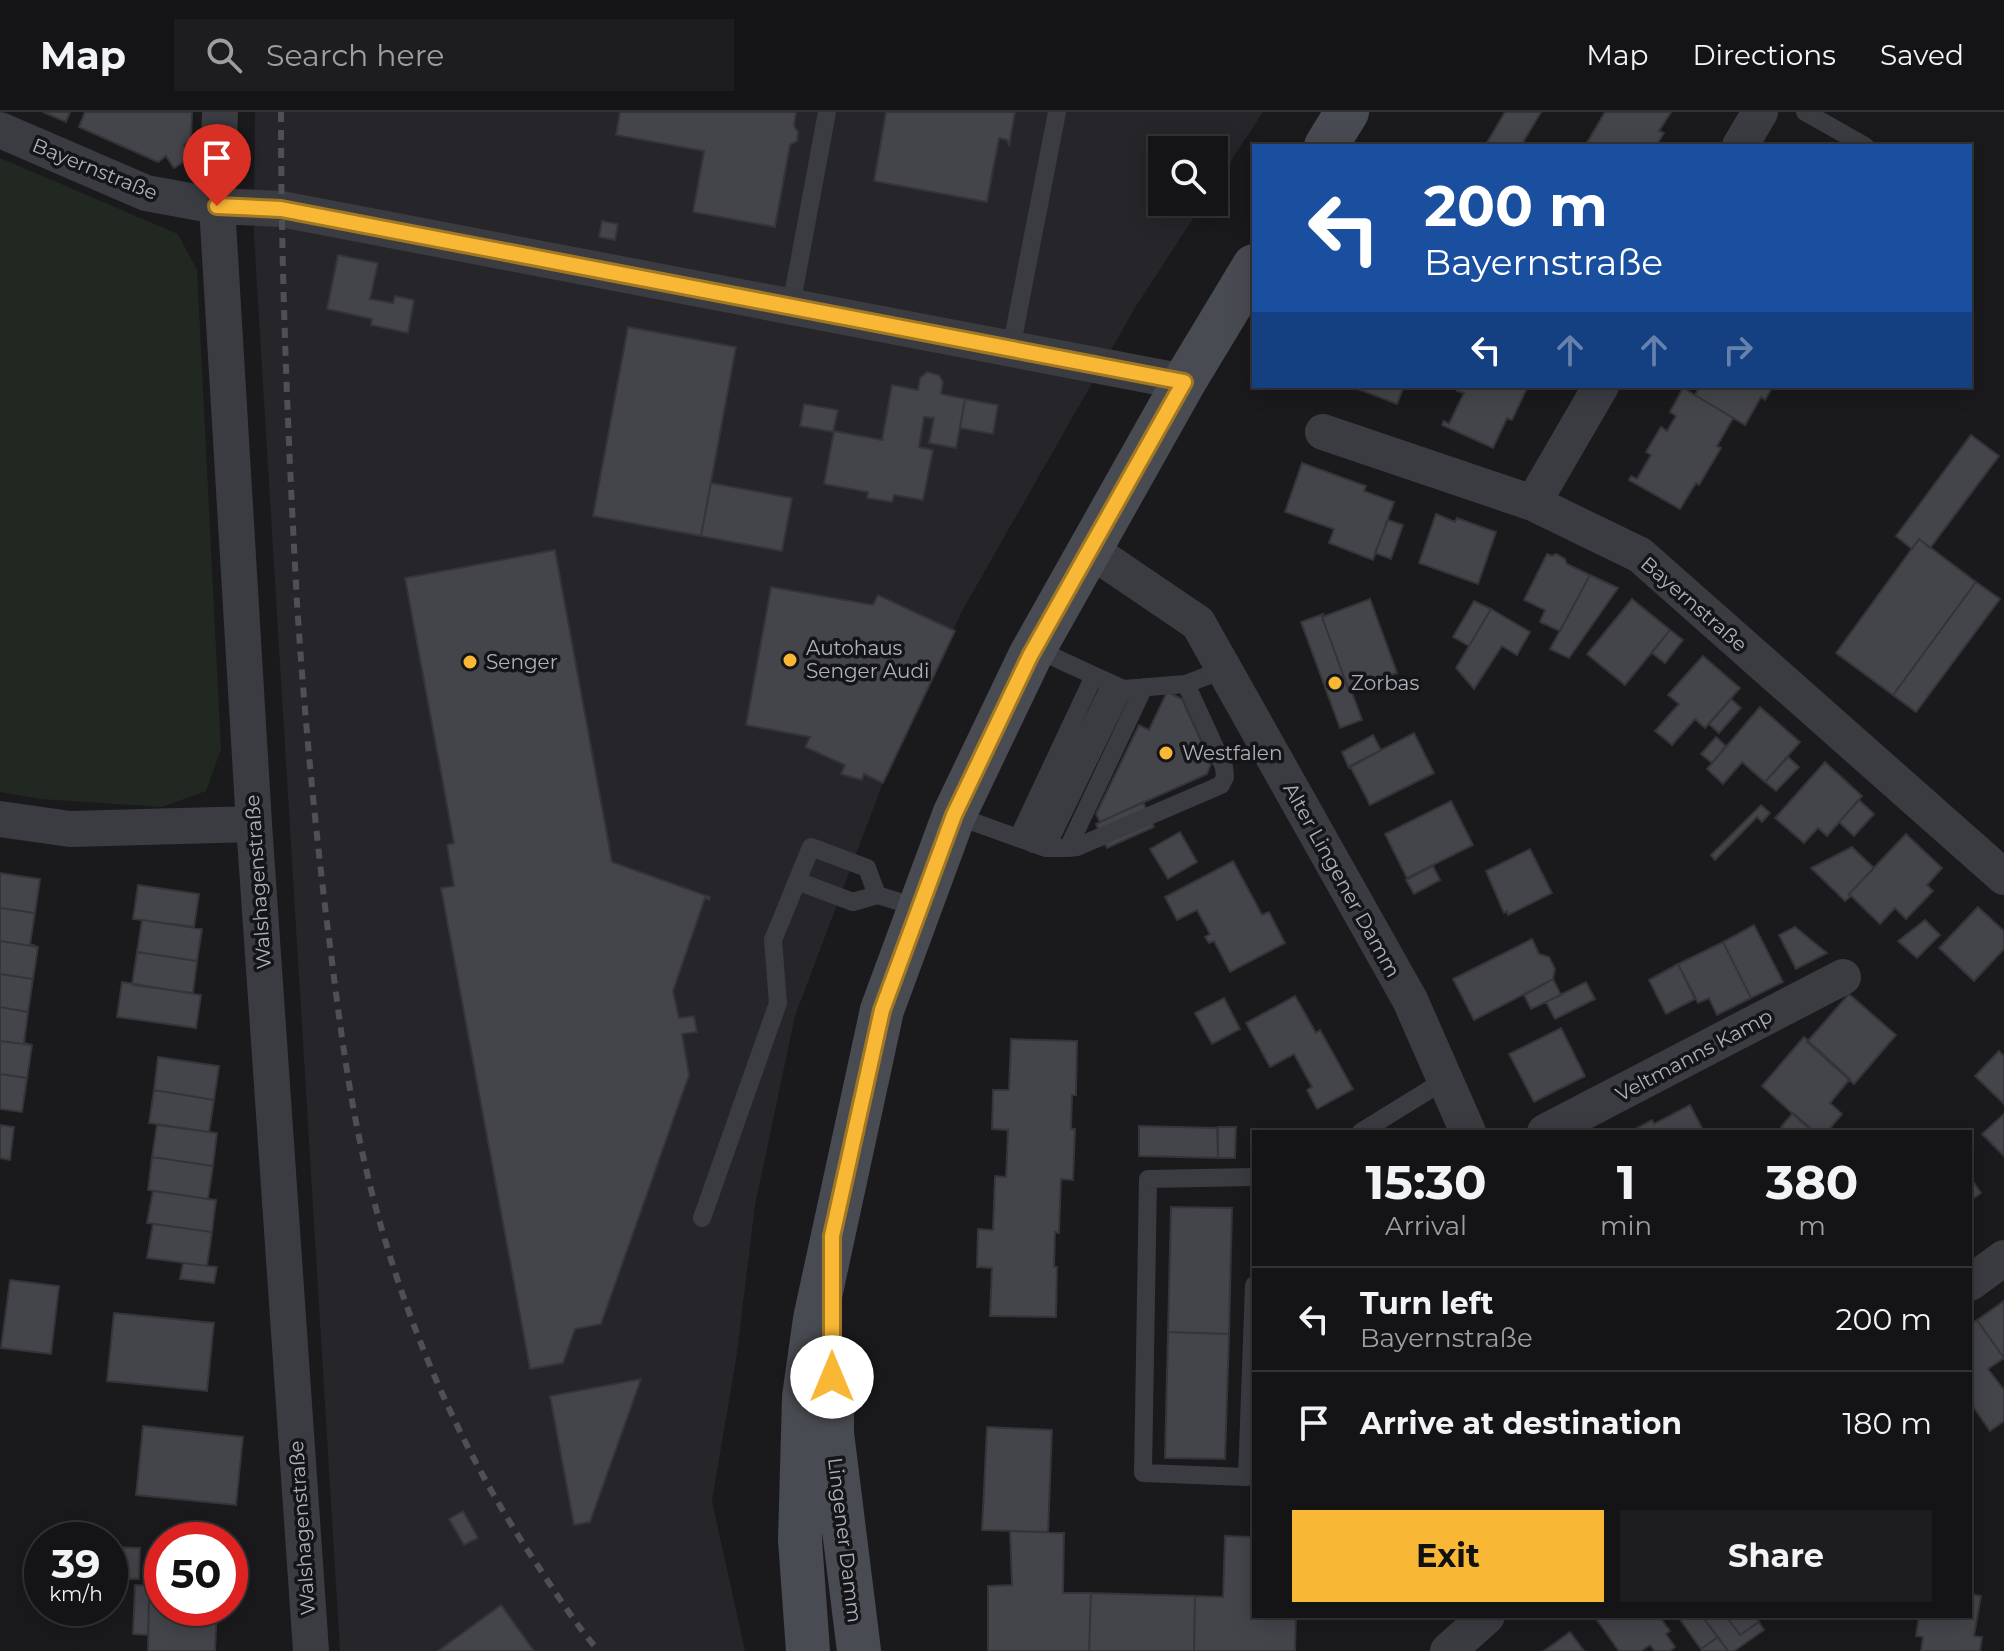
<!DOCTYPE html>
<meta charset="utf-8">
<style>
:root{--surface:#141416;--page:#1d1d1f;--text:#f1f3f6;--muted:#9d9ea1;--line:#333335;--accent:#f8b836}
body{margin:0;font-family:Montserrat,sans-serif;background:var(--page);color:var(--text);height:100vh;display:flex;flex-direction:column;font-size:30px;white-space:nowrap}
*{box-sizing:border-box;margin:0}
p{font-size:26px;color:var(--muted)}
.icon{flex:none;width:44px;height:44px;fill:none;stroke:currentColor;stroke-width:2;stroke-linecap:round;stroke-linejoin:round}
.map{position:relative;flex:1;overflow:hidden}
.details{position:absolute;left:1252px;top:1018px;width:720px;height:488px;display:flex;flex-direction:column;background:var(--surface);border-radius:0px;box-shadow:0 4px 20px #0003,0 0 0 2px var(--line)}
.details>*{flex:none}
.hud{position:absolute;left:1252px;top:32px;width:720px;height:244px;border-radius:0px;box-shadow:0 4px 20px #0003,0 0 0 2px var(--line);background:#1a4fa0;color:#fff;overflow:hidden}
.tools{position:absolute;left:1148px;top:24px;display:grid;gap:16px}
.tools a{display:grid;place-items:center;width:80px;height:80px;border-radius:0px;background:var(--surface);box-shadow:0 4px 20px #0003,0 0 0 2px var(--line);font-size:40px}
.speed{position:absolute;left:24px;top:1410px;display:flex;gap:16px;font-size:40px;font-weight:700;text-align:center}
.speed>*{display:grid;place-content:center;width:104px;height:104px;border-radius:50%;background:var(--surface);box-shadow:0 4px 20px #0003,0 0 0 2px var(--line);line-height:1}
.speed small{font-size:20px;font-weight:400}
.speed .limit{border:12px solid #d22;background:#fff;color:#111}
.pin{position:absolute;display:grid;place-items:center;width:68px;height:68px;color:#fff;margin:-82px -34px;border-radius:50% 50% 50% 0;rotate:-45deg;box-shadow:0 0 8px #0007}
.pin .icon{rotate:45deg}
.me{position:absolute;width:88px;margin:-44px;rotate:0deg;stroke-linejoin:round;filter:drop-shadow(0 0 6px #0008)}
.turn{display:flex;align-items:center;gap:28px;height:168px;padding:0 40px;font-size:36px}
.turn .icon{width:104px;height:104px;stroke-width:2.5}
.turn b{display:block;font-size:56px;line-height:68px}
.lanes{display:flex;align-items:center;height:76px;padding:0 40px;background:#0003;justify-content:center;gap:40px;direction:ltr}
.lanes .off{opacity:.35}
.eta{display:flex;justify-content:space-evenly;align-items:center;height:136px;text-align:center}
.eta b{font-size:48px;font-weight:700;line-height:56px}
.button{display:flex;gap:16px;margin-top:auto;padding:16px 40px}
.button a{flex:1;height:92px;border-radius:0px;background:var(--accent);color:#111;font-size:32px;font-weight:700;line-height:92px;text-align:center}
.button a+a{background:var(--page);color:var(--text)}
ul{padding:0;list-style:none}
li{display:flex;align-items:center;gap:24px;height:104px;padding:0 40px;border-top:2px solid var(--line)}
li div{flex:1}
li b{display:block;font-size:30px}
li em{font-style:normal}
header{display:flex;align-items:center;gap:48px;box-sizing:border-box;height:112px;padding:0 40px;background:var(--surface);border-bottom:2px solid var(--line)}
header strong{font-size:38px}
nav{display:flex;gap:44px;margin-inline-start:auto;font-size:28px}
.search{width:560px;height:72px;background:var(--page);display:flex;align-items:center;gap:20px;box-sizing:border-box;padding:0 28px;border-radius:0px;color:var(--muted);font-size:30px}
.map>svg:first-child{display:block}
.built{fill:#26262a}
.green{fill:#202821}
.building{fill:#44454a;stroke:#343439;stroke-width:2}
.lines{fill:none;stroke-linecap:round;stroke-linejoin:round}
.service{stroke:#3b3c42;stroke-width:18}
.minor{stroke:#3b3c42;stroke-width:36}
.secondary{stroke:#494b52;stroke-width:44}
.rail{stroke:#4e5057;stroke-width:6;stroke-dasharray:10 8;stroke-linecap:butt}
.route-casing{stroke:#a17823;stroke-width:20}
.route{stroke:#f8b836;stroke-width:14}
.poi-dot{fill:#f8b836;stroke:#151518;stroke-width:3}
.labels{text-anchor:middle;stroke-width:7;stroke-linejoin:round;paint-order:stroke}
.street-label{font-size:20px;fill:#acb1bc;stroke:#151518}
.poi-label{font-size:20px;fill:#acb1bc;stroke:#151518;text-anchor:start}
</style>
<header>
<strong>Map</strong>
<div class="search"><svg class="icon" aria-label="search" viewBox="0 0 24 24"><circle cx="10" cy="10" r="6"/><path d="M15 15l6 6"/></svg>Search here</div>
<nav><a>Map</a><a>Directions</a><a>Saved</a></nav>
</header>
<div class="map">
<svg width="2004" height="1539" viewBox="0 0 2004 1539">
<rect width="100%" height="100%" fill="#1a1a1d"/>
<!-- built -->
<path class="built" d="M255,0H1263L1214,75V38H1162V90H1204L1136,194L962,499L885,665L795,904L755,1093L737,1241L712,1389L745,1539H340L254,124Z"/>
<!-- green -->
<path class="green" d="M0,46L178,122L197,158L221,637L206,679L162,695L40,687L0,680Z"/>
<!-- building -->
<path class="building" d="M43,0H70L66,10Z
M85,0H192L191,28L184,33L191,45L174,56L166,44L158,50L79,15Z
M620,0H796L794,14L798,20L797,29L790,33L775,115L693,100L704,39L616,23Z
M886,0H1015L1009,34L1007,28L999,26L987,90L874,69Z
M1505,0H1541L1521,34H1485Z
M1605,0H1671L1659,19L1664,21L1656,34H1585Z
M602,109L618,112L615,128L599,125Z
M338,143L378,151L370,187L393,191L395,184L414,188L408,221L371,213L372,207L327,197Z
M628,215L736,235L701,424L593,404Z
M927,260L939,263L943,270L941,282L965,287L956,336L929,331L934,306L924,305L919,335L933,338L923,388L894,383L892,390L867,386L868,380L824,372L834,319L882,328L892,273L918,278L920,266Z
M1350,274H1404L1397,292Z
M1460,274H1528L1512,308L1507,306L1493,336L1442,313L1444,309L1449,312L1464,281L1457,279Z
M1700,274H1773L1765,288L1761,285L1745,313L1695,283Z
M1683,276L1733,306L1717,334L1721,336L1699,373L1696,371L1680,397L1629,368L1631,364L1637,367L1651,343L1646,340L1661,315L1667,319L1676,304L1670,300Z
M965,287L998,293L993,322L960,316Z
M804,292L838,298L833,320L800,314Z
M1971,323L1999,344L1930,436L1919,427L1912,437L1896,424Z
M1302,351L1366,374L1364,379L1394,390L1373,448L1329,431L1334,417L1285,400Z
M711,371L792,386L782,439L701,424Z
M1436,402L1455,410L1457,406L1496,420L1478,472L1419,451Z
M1388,408L1403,413L1391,447L1375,441Z
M1919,427L1976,470L1893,583L1836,541Z
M555,438L612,750L710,785L709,788L705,786L673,879L679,906L694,904L697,920L682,922L689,963L601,1212L575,1217L563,1251L530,1257L441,776L454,774L447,733L454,731L405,466Z
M1547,442L1552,444L1556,442L1565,447L1567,452L1590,463L1560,519L1540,510L1545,498L1524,488Z
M1590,463L1618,476L1569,546L1550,537Z
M1976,470L2000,487L1916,600L1893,583Z
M771,475L873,493L878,483L955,519L883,671L864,662L862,668L841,662L845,653L805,635L810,625L746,613Z
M1370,487L1397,561L1349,579L1322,505Z
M1632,487L1670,518L1625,573L1587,542Z
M1474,489L1491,497L1469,534L1453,525Z
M1491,497L1530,520L1517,543L1502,534L1474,577L1456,556Z
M1323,502L1322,505L1349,579L1351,578L1362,608L1340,616L1301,510Z
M1670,518L1683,528L1665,551L1652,541Z
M1703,544L1740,576L1705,616L1695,607L1672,633L1655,619L1679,592L1668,583Z
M1167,580L1182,587L1211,651L1207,662L1100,710L1096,702L1139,613L1149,618Z
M1731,587L1741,596L1719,621L1709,612Z
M1760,595L1800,630L1765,670L1742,650L1723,672L1707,657Z
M1414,621L1434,661L1370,693L1350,654Z
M1373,623L1381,638L1349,656L1342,640Z
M1716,625L1726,634L1712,651L1701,642Z
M1788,645L1799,655L1776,679L1765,670Z
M1825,650L1862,684L1827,724L1818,716L1804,731L1775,706Z
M1859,688L1874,702L1854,724L1839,710Z
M1451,689L1473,733L1407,766L1385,722Z
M1143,690L1154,715L1107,736L1096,712Z
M1761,693L1770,701L1762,710L1757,705L1715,748L1711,743Z
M1180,720L1197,750L1168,767L1150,737Z
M1906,722L1942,756L1927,773L1933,779L1906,807L1895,796L1880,812L1849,782Z
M1852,735L1874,756L1849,782L1850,785L1845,789L1811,756Z
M1530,737L1552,781L1508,803L1507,799L1504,801L1486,759Z
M1233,749L1262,803L1269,800L1285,831L1230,860L1214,829L1209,831L1205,825L1210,822L1197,798L1177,808L1165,785Z
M1433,754L1440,768L1414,782L1406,768Z
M0,761L40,767L35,801L0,796Z
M138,773L199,782L194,815L133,807Z
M1978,795L2004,819V837L1974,869L1939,836Z
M0,796L35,801L30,832L38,835L0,829Z
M142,808L202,817L197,849L137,840Z
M1925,808L1940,823L1917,846L1898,829Z
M1754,813L1783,870L1751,886L1723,830Z
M1795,815L1827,841L1796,857L1779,823Z
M1532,827L1539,842L1549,845L1555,857L1553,867L1474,908L1453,867Z
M0,829L38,835L33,867L0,862Z
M1723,830L1751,886L1717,903L1709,886L1698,891L1678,852Z
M137,840L197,849L193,881L132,873Z
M1678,852L1695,887L1666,902L1649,868Z
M0,862L33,867L28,900L0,895Z
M1553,867L1561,883L1531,897L1524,883Z
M122,870L201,883L196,916L117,905Z
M1586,870L1595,887L1555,907L1546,890Z
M1849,882L1896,923L1854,972L1807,930Z
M1295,884L1316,921L1320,918L1353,977L1317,997L1307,978L1312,975L1294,942L1270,955L1246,911Z
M1224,886L1240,917L1212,932L1195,901Z
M0,895L28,900L24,931L32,933L0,929Z
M1561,916L1585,964L1534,990L1509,942Z
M1804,925L1850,967L1830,991L1842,1002L1827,1020H1813L1762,974Z
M1011,927L1077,929L1076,983H1072L1071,1017H1075L1073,1068L1061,1067L1059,1121L1055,1120L1054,1155H1057L1056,1205L990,1204L992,1156L977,1155L978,1117L993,1118L995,1064L1006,1065L1008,1018L992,1017L993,978H1009Z
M0,929L32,933L27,966L0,962Z
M1999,939L2004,944V992L1975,964Z
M158,945L219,954L214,988L154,978Z
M0,962L27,966L22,1000L0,997Z
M154,978L214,988L209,1020L149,1011Z
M1690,993L1704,1020H1639L1637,1016L1652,1008L1654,1012Z
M1793,1001L1809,1015L1813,1020H1787L1781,1015Z
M2004,1002V1044L1982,1022Z
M0,1013L14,1015L10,1048L0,1046Z
M157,1013L217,1021L213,1054L152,1045Z
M1139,1014L1217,1016L1218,1046L1139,1044Z
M1218,1015H1236L1235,1046H1218Z
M152,1045L213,1054L208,1087L148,1078Z
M1970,1065L1981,1081L1970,1089Z
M153,1079L216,1088L212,1120L147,1111Z
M1171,1095L1232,1096L1229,1222L1168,1220Z
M153,1112L212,1120L207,1154L147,1146Z
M183,1151L217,1155L214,1171L180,1167Z
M10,1168L59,1174L51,1242L1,1236Z
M2004,1189V1246L1977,1208Z
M114,1201L214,1211L207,1279L107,1269Z
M1977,1208L2004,1246L1988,1257L2004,1278V1309L1990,1319L1970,1290V1213Z
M1168,1220L1229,1222L1225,1347L1165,1346Z
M641,1267L590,1410L574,1413L550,1284Z
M143,1314L243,1325L236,1393L136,1383Z
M987,1315L1052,1318L1048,1420L982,1418Z
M463,1399L478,1426L464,1433L449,1407Z
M1010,1419L1064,1421L1063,1481H1091L1089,1539H988V1474L1012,1473Z
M1225,1424L1254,1425V1504H1296L1295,1539H1194L1195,1484L1223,1485Z
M110,1435L140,1436L139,1467H110Z
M135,1473L154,1474L153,1489H149L148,1523L133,1522Z
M1091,1481L1195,1484L1194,1539H1089Z
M1970,1482L1981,1484L1974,1524L1982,1525L1980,1539H1921L1923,1525L1916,1524L1919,1504H1970Z
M149,1489H162V1496H217L215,1539H148Z
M501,1493L534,1539H438Z
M1594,1504H1659L1670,1519L1666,1522L1675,1535L1670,1539H1655L1650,1533L1641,1539H1619Z
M1688,1504H1702L1718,1525L1701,1537L1681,1509Z
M1702,1504H1726L1740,1523L1759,1510L1764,1518L1734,1539H1728Z
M1726,1504H1755L1759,1510L1740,1523Z
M1570,1520L1584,1539H1544Z
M1718,1525L1728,1539H1702L1701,1537Z"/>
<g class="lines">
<!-- service -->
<path class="service" d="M1805,0L1865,34
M791,194L827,0
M1011,237L1057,0
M1034,536L1123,577L1186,572L1225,557
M954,703L1046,736H1068L1144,575
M1018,726L1094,564
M1033,732L1111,572
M1046,736L1123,577
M1068,736L1077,735L1221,673L1225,665L1224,655L1186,572
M797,769L853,790L877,783L920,796
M1361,1020L1445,968
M1254,1065L1148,1067L1143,1361L1247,1365L1254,1173
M702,1106L778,891L773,828L811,735L867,756L877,783"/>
<!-- minor -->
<path class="minor" d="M220,0L217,94L254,712L311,1539
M0,18L146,81L217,94L281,97L1184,270
M1740,34L1760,0
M1323,320L1533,391L1640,443L2004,765
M1533,391L1601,274
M1089,437L1198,511L1410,888L1468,1020
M0,707L70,717L254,712
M1545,1020L1843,865
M1970,1171L2004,1146
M1448,1539L1487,1504"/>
<!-- secondary -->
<path class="secondary" d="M1326,34L1347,0
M832,1271V1321L859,1539
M808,1539L800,1428L804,1285L815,1207L882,898L954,703L1030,544L1184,270L1254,154"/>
<!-- rail -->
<path class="rail" d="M281,0C281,164 288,327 297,491C304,598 314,704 327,811C335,872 342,934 353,994C382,1156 446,1318 538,1454C557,1483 576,1513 599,1539"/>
</g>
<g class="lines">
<defs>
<path id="route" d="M217,94L281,97L1184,270L1030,544L954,703L882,898L832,1124V1265"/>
</defs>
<!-- route casing -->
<use href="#route" class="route-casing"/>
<!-- route -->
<use href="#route" class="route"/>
</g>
<!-- markers -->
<g class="poi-dot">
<circle cx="790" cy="548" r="8"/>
<circle cx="470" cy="550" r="8"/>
<circle cx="1335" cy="571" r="8"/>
<circle cx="1166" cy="641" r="8"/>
</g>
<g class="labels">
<!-- street labels -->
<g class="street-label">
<text transform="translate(95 57) rotate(22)" y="7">Bayernstraße</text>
<text transform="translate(1694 492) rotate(41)" y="7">Bayernstraße</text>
<text transform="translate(1342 768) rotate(61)" y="7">Alter Lingener Damm</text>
<text transform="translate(258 770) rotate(-94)" y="7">Walshagenstraße</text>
<text transform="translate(1694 943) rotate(-28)" y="7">Veltmanns Kamp</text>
<text transform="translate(302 1416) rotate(-94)" y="7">Walshagenstraße</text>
<text transform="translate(845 1428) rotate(83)" y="7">Lingener Damm</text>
</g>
<!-- poi labels -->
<g class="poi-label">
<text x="806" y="543">Autohaus<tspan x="806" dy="23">Senger Audi</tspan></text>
<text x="486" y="557">Senger</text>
<text x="1351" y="578">Zorbas</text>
<text x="1182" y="648">Westfalen</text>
</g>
</g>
</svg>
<div class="tools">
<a><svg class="icon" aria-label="search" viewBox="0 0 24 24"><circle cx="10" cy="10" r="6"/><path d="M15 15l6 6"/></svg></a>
</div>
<div class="speed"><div>39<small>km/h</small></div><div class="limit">50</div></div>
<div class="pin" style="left:217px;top:94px;background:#d93025"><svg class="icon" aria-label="arrive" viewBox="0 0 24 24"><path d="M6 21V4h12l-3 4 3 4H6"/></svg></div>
<svg class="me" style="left:832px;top:1265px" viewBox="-20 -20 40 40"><circle r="19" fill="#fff"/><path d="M0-13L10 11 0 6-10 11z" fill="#f8b836"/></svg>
<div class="hud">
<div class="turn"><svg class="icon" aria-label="left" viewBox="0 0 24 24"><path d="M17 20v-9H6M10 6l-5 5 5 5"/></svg><div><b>200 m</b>Bayernstraße</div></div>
<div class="lanes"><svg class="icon" aria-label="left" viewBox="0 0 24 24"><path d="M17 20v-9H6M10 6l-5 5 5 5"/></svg><svg class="icon off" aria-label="ahead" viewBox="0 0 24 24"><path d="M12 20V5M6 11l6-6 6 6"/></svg><svg class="icon off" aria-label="ahead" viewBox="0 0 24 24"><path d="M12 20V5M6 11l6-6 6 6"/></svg><svg class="icon off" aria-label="right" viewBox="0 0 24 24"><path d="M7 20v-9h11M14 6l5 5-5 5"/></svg></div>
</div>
<section class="details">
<div class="eta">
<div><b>15:30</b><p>Arrival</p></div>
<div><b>1</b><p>min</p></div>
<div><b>380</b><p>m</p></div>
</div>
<ul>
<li><svg class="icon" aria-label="left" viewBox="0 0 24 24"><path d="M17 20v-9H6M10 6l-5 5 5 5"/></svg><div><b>Turn left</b><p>Bayernstraße</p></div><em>200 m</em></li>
<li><svg class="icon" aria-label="arrive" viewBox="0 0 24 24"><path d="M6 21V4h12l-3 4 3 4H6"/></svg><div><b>Arrive at destination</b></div><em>180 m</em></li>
</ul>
<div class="button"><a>Exit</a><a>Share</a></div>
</section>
</div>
